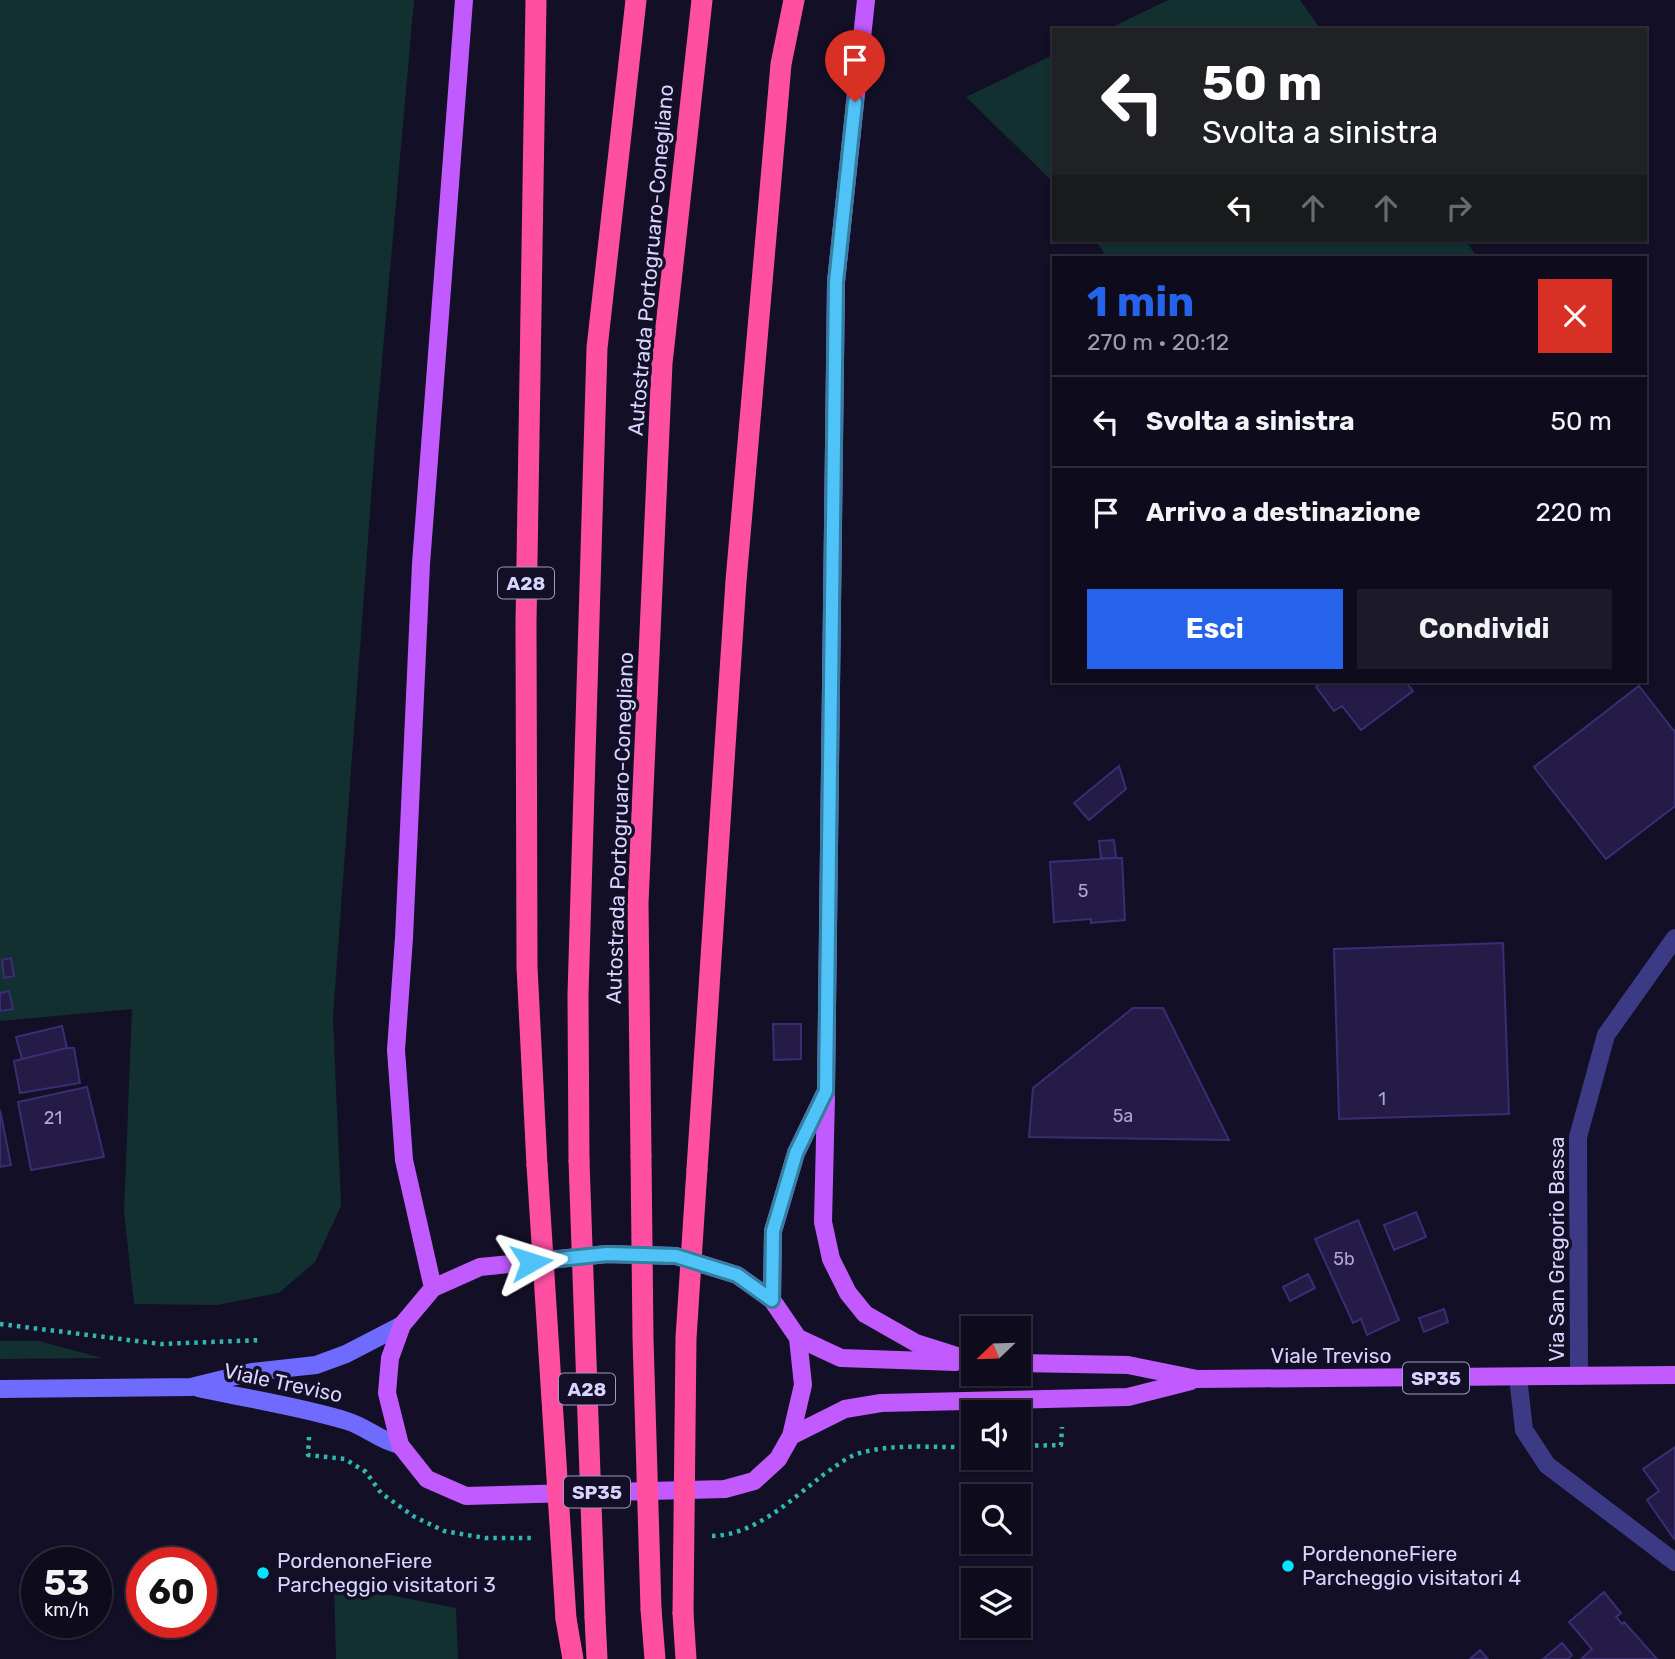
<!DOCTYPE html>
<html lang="it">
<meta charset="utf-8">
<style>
:root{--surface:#0e0b1c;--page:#1c1929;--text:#f1f3f6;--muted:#9b9ba3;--line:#2e2b3b;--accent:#2563eb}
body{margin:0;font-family:Rubik,sans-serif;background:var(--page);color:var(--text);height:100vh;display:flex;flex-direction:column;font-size:26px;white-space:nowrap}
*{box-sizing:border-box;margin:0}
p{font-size:23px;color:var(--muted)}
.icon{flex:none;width:38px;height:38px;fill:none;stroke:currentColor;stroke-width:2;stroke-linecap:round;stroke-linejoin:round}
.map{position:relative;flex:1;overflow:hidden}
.details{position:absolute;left:1052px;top:256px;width:595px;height:427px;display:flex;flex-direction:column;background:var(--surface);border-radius:0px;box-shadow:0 2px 5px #0004,0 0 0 2px var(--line)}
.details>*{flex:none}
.hud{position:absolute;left:1052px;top:28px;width:595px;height:214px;border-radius:0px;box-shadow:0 2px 5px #0004,0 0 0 2px var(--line);background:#202124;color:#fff;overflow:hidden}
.needle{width:46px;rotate:247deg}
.tools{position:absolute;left:961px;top:1316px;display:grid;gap:14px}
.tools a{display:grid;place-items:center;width:70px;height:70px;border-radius:0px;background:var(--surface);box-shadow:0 2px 5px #0004,0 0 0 2px var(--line);font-size:35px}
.speed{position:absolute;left:21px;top:1547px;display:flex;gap:14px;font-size:35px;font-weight:700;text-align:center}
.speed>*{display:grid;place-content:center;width:91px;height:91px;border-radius:50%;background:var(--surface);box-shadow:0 2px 5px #0004,0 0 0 2px var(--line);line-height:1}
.speed small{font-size:18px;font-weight:400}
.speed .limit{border:10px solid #d22;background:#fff;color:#111}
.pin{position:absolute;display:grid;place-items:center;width:60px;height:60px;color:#fff;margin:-72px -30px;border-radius:50% 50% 50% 0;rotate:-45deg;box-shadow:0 0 7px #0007}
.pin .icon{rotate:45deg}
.me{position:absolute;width:77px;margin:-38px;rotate:84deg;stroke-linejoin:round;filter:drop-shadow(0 0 5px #0008)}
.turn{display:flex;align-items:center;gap:24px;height:147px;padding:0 35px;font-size:32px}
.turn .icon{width:91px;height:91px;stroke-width:2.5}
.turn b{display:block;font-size:49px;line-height:60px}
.lanes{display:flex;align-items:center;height:66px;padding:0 35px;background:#0003;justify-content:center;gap:35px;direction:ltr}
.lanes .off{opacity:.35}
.round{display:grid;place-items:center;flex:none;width:74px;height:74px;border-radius:0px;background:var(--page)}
.head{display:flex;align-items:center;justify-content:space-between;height:119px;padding:0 35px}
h1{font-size:42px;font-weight:700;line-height:52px;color:var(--accent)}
.cta{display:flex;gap:14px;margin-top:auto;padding:14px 35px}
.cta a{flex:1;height:80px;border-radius:0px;background:var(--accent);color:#fff;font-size:28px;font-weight:700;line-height:80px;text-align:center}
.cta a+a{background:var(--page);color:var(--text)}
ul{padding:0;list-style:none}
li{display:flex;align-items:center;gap:21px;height:91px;padding:0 35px;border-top:2px solid var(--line)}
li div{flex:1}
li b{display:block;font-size:26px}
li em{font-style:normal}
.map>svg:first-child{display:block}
.green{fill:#12302f}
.building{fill:#241b47;stroke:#3b2d73;stroke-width:2}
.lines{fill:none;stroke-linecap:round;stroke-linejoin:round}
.path{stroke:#2fb8b0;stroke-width:4.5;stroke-dasharray:3.5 5;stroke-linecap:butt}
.service{stroke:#3d3a85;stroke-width:18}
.minor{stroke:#3d3a85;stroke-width:18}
.secondary{stroke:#6f6bff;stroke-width:18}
.primary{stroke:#c25bff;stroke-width:18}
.motorway{stroke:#ff4fa3;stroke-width:21}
.motorway-bridge{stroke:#ff4fa3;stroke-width:21}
.route-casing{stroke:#337fa1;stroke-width:18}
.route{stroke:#4fc3f7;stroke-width:12}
.poi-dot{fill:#00e5ff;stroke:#130f26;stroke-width:2.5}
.labels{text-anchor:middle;stroke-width:7;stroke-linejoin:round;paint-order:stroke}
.number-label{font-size:18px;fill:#aca6d1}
.shield{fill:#130f26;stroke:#9e99be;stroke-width:2}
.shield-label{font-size:19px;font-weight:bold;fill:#d9d4ff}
.street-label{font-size:21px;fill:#d9d4ff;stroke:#130f26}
.poi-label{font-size:21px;fill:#d9d4ff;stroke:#130f26;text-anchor:start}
</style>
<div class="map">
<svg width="1675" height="1659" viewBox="0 0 1675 1659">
<rect width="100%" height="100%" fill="#130f26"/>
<!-- green -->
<path class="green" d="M0,0H414L377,417L333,1016L341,1206L315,1262L279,1293L217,1305L134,1304L124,1212L132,1009L0,1021Z
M1168,0H1300L1321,30H1106Z
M1053,55V182L966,97Z
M1095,240H1465L1477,257H1107Z
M0,1341H39L102,1358L0,1359Z
M334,1584L456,1608L458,1659H336Z"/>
<!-- building -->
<path class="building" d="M1324,681H1405L1413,691L1361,730L1342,706L1334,711L1316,687Z
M1639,686L1674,731L1675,730V806L1606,859L1534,767Z
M1119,766L1126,789L1089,820L1074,803Z
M1114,840L1116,858H1101L1099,841Z
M1116,858H1122L1125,920L1091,923V919L1054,922L1050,862Z
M1503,943L1509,1114L1339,1119L1334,949Z
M11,958L14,976L4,978L2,960Z
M9,991L13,1009L0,1011V993Z
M1133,1008H1163L1229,1140L1029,1137L1033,1088Z
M773,1024H801V1059L774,1060Z
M62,1026L67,1048L22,1059L16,1037Z
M67,1048H74L80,1083L20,1093L14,1061Z
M87,1087L104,1157L31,1170L18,1102Z
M0,1110L11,1165L0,1167Z
M1416,1212L1426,1237L1394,1250L1384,1225Z
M1358,1220L1399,1320L1367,1335L1361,1319L1353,1323L1315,1239Z
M1308,1274L1315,1288L1290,1301L1283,1287Z
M1444,1309L1448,1322L1424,1332L1419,1318Z
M1675,1447V1538L1674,1539L1647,1500L1659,1491L1643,1469Z
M1604,1592L1621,1613L1616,1617L1622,1624L1624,1622L1657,1659H1581L1592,1649L1569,1622Z
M1562,1643L1572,1655L1568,1659H1543Z
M1480,1650L1488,1659H1470Z"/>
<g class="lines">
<!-- path -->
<path class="path" d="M0,1324L161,1344L261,1340
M309,1437L308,1455L345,1459L366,1472L381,1493L413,1516L444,1531L485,1538H531
M1018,1446L1061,1445L1062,1427
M712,1536C755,1535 791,1500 823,1475C835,1467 846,1457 860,1453C895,1443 937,1448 973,1447"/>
<!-- service -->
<path class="service" d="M1518,1377L1524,1430L1547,1465L1675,1562"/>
<!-- minor -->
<path class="minor" d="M1579,1376L1578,1137L1606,1035L1675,938"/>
<!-- secondary -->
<path class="secondary" d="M198,1388C248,1399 298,1406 347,1421C367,1427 378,1440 400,1445
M0,1389L191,1387L252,1372L316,1365L346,1354L402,1325"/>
<!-- primary -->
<path class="primary" d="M826,1097L823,1222L831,1259L848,1293L865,1314L916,1343L973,1361
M607,1254L676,1256L737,1275L772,1300L798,1338L803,1385L791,1436L778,1459L754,1481L725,1489L466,1496L427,1479L400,1445L387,1393L390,1358L402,1325L433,1288L480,1267Z
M433,1288L404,1160L396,1050L404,938L421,564L464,0
M772,1300L773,1231L796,1153L826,1091L836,282L866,0
M798,1338L841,1358L956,1362
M1018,1363L1128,1365L1197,1379L1675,1375
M791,1436L845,1409L881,1403L1128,1397L1191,1381"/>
<!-- motorway -->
<path class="motorway" d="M536,0L526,623L527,967L537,1165
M641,1156L638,903L662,363L702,0
M579,1161L578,995L597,348L636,0
M697,1169L736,581L781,64L794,0
M651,1609L655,1659
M683,1613L686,1659
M595,1617L597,1659
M566,1619L573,1659"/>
<!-- motorway-bridge -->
<path class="motorway-bridge" d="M641,1156L643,1338L651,1609
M579,1161L595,1617
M537,1165L566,1619
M683,1613L686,1338L697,1169"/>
</g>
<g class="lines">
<defs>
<path id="route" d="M531,1262L607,1254L676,1256L737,1275L772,1300L773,1231L796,1153L826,1091L836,282L855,102"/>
</defs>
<!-- route casing -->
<use href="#route" class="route-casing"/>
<!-- route -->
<use href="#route" class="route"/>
</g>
<!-- markers -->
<g class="poi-dot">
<circle cx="1288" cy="1566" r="7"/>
<circle cx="263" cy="1573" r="7"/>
</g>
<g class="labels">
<!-- number labels -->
<g class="number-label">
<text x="1083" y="897">5</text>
<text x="1382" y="1105">1</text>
<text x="1123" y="1122">5a</text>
<text x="53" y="1124">21</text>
<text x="1344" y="1265">5b</text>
</g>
<!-- shield labels -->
<g class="shield">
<rect x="498" y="567.5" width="56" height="31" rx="5"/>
<rect x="1403" y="1362.5" width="66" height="31" rx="5"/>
<rect x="559" y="1373.5" width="56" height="31" rx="5"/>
<rect x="564" y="1476.5" width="66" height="31" rx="5"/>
</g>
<g class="shield-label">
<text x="526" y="590">A28</text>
<text x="1436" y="1385">SP35</text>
<text x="587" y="1396">A28</text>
<text x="597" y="1499">SP35</text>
</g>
<!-- street labels -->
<g class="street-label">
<text transform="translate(651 260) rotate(-85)" y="7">Autostrada Portogruaro-Conegliano</text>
<text transform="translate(620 828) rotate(-88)" y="7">Autostrada Portogruaro-Conegliano</text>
<text transform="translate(1557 1249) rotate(-90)" y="7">Via San Gregorio Bassa</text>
<text x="1331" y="1363">Viale Treviso</text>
<text transform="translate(283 1383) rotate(12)" y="7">Viale Treviso</text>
</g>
<!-- poi labels -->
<g class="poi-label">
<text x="1302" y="1561">PordenoneFiere<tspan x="1302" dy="24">Parcheggio visitatori 4</tspan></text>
<text x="277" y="1568">PordenoneFiere<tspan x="277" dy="24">Parcheggio visitatori 3</tspan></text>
</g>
</g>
</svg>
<div class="tools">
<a><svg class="needle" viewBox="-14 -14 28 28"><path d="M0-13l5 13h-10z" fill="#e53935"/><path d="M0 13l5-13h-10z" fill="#9b9ba3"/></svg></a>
<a><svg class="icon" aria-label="sound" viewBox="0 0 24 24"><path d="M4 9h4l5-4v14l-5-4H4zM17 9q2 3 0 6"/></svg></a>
<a><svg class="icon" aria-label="search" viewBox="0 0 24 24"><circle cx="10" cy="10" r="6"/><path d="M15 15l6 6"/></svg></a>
<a><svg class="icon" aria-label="layers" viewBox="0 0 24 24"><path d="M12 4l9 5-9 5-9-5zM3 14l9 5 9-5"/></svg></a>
</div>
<div class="speed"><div>53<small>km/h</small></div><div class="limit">60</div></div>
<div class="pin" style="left:855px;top:102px;background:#d93025"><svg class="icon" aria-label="arrive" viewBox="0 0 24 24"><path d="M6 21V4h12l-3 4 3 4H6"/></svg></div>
<svg class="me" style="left:531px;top:1262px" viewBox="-20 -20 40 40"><path d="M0-17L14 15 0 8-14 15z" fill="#4fc3f7" stroke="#fff" stroke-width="4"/></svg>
<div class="hud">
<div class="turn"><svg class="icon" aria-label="left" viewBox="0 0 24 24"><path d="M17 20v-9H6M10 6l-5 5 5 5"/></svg><div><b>50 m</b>Svolta a sinistra</div></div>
<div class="lanes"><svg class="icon" aria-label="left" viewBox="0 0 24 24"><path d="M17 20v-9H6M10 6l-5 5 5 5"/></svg><svg class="icon off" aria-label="ahead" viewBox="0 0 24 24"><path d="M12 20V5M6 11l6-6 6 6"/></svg><svg class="icon off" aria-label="ahead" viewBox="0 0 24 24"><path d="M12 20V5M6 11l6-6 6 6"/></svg><svg class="icon off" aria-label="right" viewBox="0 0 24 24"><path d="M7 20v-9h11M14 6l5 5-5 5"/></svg></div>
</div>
<section class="details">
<div class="head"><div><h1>1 min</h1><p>270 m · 20:12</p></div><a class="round" style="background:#d93025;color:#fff"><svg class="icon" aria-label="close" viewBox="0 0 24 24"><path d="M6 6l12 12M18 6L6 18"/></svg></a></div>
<ul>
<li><svg class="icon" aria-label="left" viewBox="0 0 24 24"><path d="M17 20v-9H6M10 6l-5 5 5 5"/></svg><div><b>Svolta a sinistra</b></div><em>50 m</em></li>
<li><svg class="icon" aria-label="arrive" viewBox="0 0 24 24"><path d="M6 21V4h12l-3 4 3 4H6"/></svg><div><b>Arrivo a destinazione</b></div><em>220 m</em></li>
</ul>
<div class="cta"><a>Esci</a><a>Condividi</a></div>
</section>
</div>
